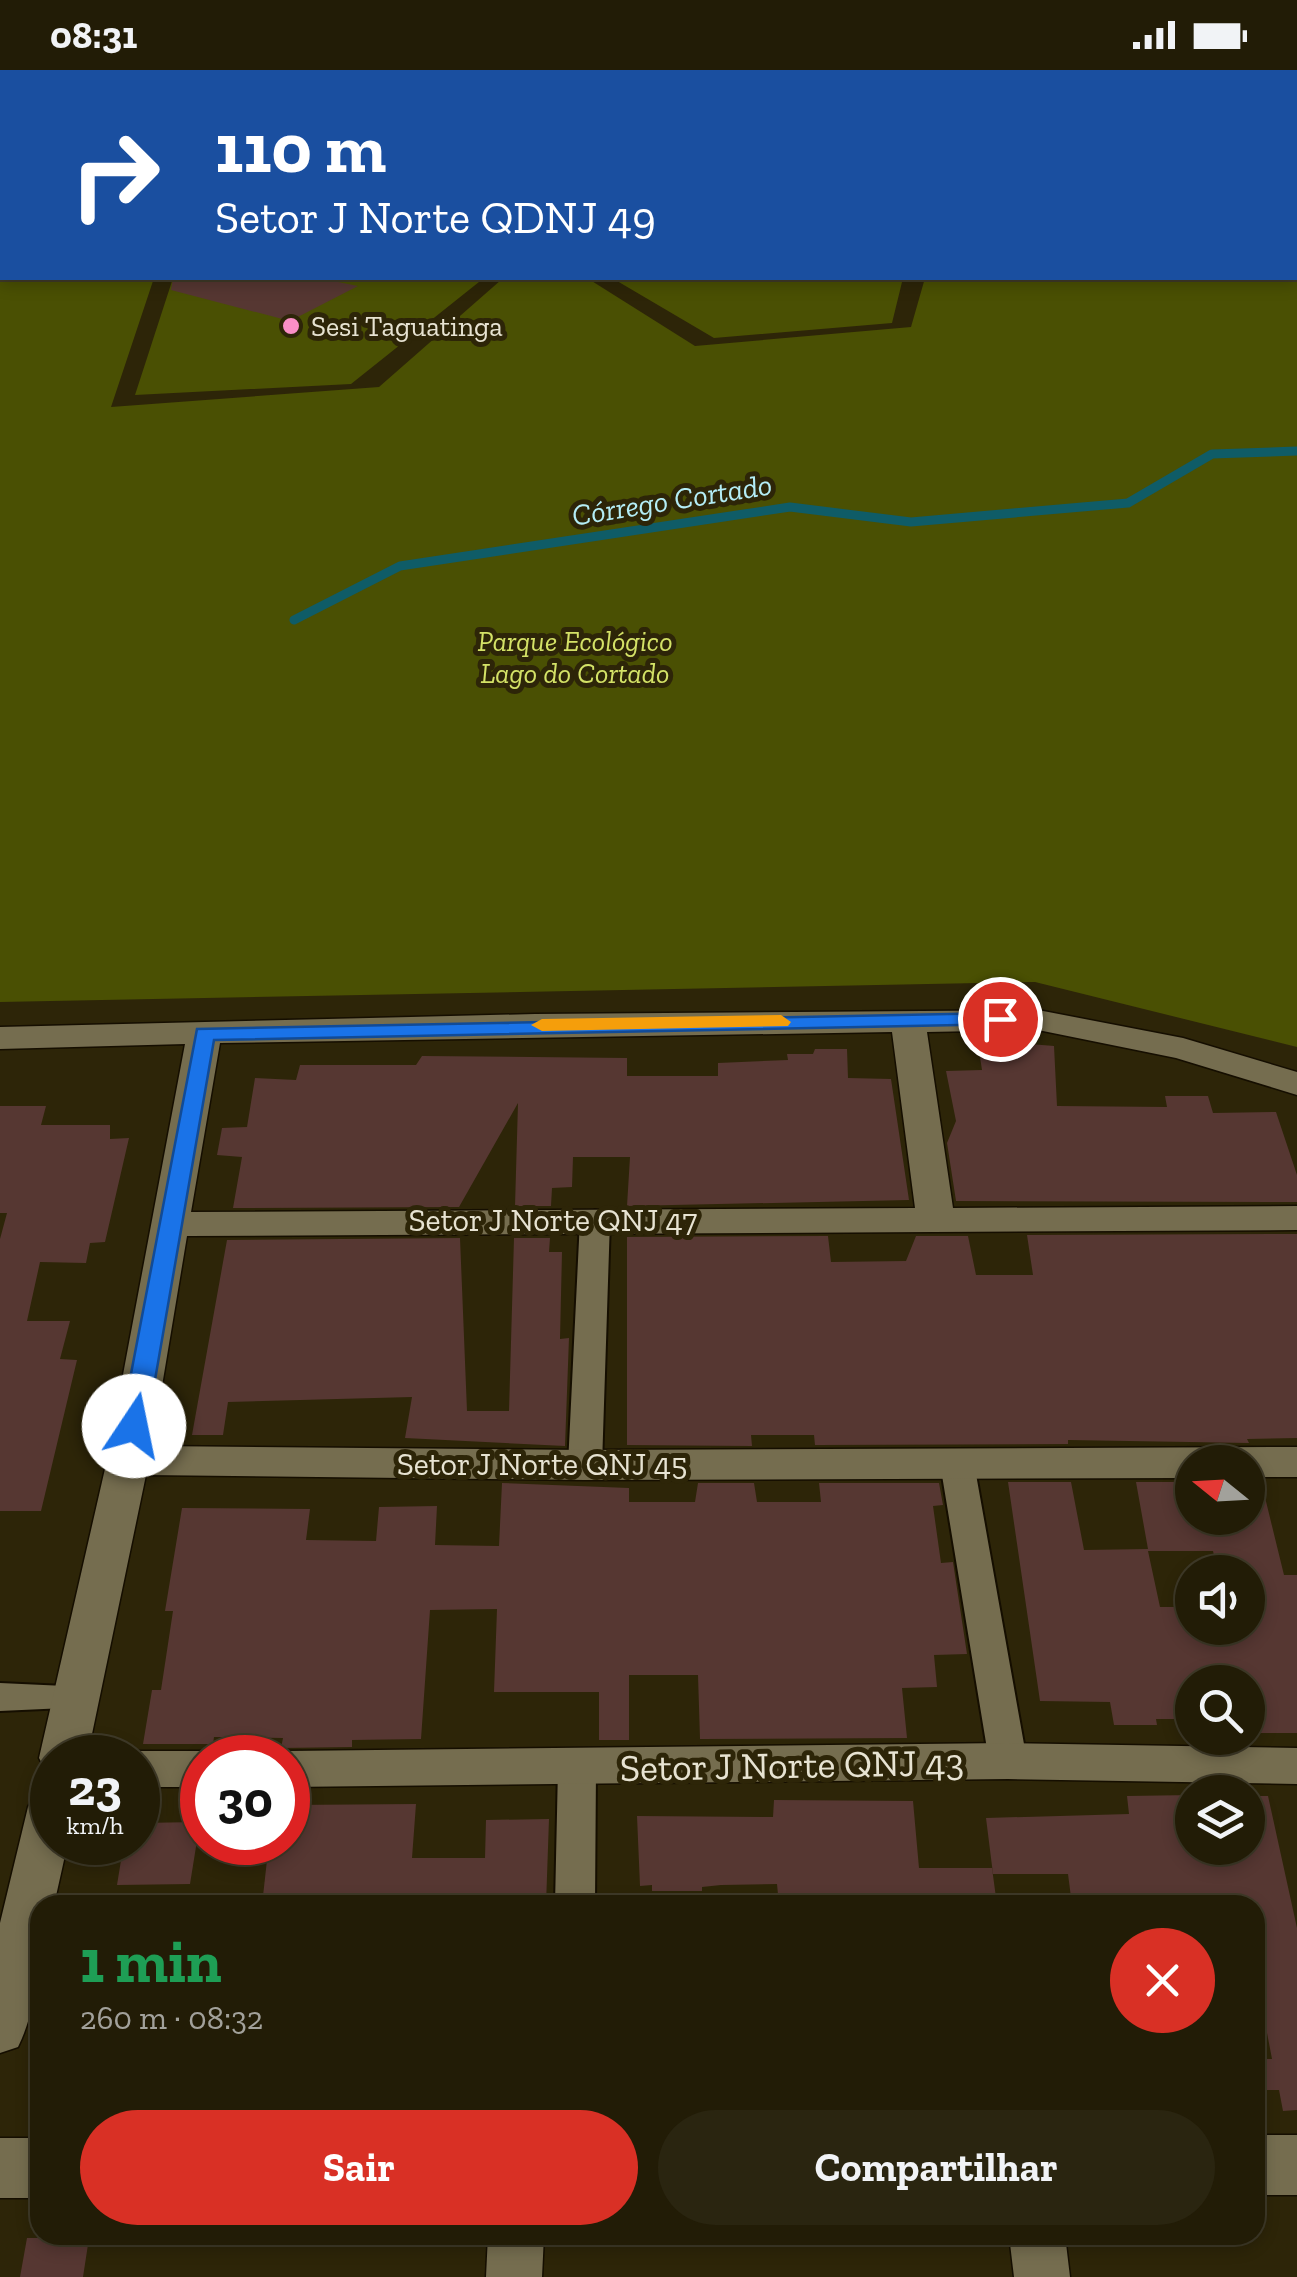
<!DOCTYPE html>
<html lang="pt">
<meta charset="utf-8">
<style>
:root{--surface:#221c06;--page:#2a2510;--text:#f1f3f6;--muted:#a2a19b;--line:#3f3a28;--accent:#d93025}
body{margin:0;font-family:"Zilla Slab",serif;background:var(--page);color:var(--text);height:100vh;display:flex;flex-direction:column;font-size:38px;white-space:nowrap}
*{box-sizing:border-box;margin:0}
p{font-size:32px;color:var(--muted)}
.icon{flex:none;width:55px;height:55px;fill:none;stroke:currentColor;stroke-width:2;stroke-linecap:round;stroke-linejoin:round}
.map{position:relative;flex:1;overflow:hidden}
.side{position:absolute;left:30px;top:1825px;width:1235px;height:350px;display:flex;flex-direction:column;background:var(--surface);border-radius:30px;box-shadow:0 5px 15px #0003,0 0 0 2px var(--line)}
.side>*{flex:none}
.guide{position:absolute;left:0px;top:0px;width:1298px;height:210px;box-shadow:0 5px 15px #0003,0 0 0 2px var(--line);background:#1a4fa0;color:#fff;overflow:hidden}
.needle{width:65px;rotate:288deg}
.tools{position:absolute;left:1175px;top:1375px;display:grid;gap:20px}
.tools a{display:grid;place-items:center;width:90px;height:90px;border-radius:50%;background:var(--surface);box-shadow:0 5px 15px #0003,0 0 0 2px var(--line);font-size:50px}
.speed{position:absolute;left:30px;top:1665px;display:flex;gap:20px;font-size:50px;font-weight:700;text-align:center}
.speed>*{display:grid;place-content:center;width:130px;height:130px;border-radius:50%;background:var(--surface);box-shadow:0 5px 15px #0003,0 0 0 2px var(--line);line-height:1}
.speed small{font-size:25px;font-weight:400}
.speed .limit{border:15px solid #d22;background:#fff;color:#111}
.pin{position:absolute;display:grid;place-items:center;width:85px;height:85px;color:#fff;margin:-42px;border:5px solid #fff;border-radius:50%;box-shadow:0 2px 10px #0007}
.me{position:absolute;width:110px;margin:-55px;rotate:11deg;stroke-linejoin:round;filter:drop-shadow(0 0 8px #0008)}
.turn{display:flex;align-items:center;gap:35px;height:210px;padding:0 50px;font-size:45px}
.turn .icon{width:130px;height:130px;stroke-width:2.5}
.turn b{display:block;font-size:70px;line-height:85px}
.round{display:grid;place-items:center;flex:none;width:105px;height:105px;border-radius:52px;background:var(--page)}
.summary{display:flex;align-items:center;justify-content:space-between;height:170px;padding:0 50px}
h1{font-size:60px;font-weight:700;line-height:75px;color:#1e9e55}
.cta{display:flex;gap:20px;margin-top:auto;padding:20px 50px}
.cta a{flex:1;height:115px;border-radius:60px;background:var(--accent);color:#fff;font-size:40px;font-weight:700;line-height:115px;text-align:center}
.cta a+a{background:var(--page);color:var(--text)}
.status{display:flex;justify-content:space-between;align-items:center;height:70px;padding:0 50px;background:var(--surface);direction:ltr}
.status svg{height:28px;fill:currentColor}
.map>svg:first-child{display:block}
.green{fill:#4a5003}
.lines{fill:none;stroke-linecap:round;stroke-linejoin:round}
.stream{stroke:#0f5c67;stroke-width:9}
.building{fill:#563732;fill-rule:evenodd}
.service-casing{stroke:#150e00;stroke-width:4}
.pedestrian-casing{stroke:#150e00;stroke-width:4}
.minor-casing{stroke:#150e00;stroke-width:3}
.tertiary-casing{stroke:#150e00;stroke-width:3}
.service{fill:#756d4f;fill-rule:evenodd}
.pedestrian{fill:#756d4f;fill-rule:evenodd}
.minor{fill:#756d4f;fill-rule:evenodd}
.tertiary{fill:#756d4f;fill-rule:evenodd}
.route{fill:#1a73e8;stroke:#114b97;stroke-width:2.5}
.slow{fill:#f59e0b}
.poi-dot{fill:#fa8fc6;stroke:#2d2508;stroke-width:4}
.labels{text-anchor:middle;stroke-width:10;stroke-linejoin:round;paint-order:stroke}
.far-poi-label{font-size:28px;fill:#e7e3d2;stroke:#2d2508;text-anchor:start}
.far-park-label{font-size:28px;font-style:italic;fill:#d4e267;stroke:#2d2508}
.far-water-label{font-size:30px;font-style:italic;fill:#b4edf6;stroke:#2d2508}
.street-label{font-size:32px;fill:#e7e3d2;stroke:#2d2508}
.near-street-label{font-size:38px;fill:#e7e3d2;stroke:#2d2508}
</style>
<div class="status"><b>08:31</b><svg viewBox="0 0 49 12"><path d="M0 12V9h3v3zM5 12V6h3v6zM10 12V3h3v9zM15 12V0h3v12zM26 1h20v11H26zM47 4h2v5h-2z"/></svg></div>
<div class="map">
<svg width="1297" height="2207" viewBox="0 0 1297 2207">
<rect width="100%" height="100%" fill="#2d2508"/>
<!-- green -->
<path class="green" d="M241,0H986V2H240Z
M1015,0H1297V977L1035,912L0,932V143L2,208H154L111,337L379,317L501,210L513,208H587L695,276L911,257L925,208H1295V2Z
M173,208H484L351,314L135,325Z
M612,208H903L892,253L714,268Z"/>
<g class="lines">
<!-- stream -->
<path class="stream" d="M294,550L400,496L790,437L911,452L1128,433L1212,384L1297,381"/>
</g>
<!-- building -->
<path class="building" d="M173,208H318L358,216L290,251L171,220Z
M1018,973L1054,976L1057,1036L1167,1037L1165,1026H1208L1213,1043L1276,1042L1297,1105V1132L956,1131L947,1073L956,1051L946,1001L982,1000L978,974Z
M815,979H847L848,1008L891,1009L909,1130L627,1136L630,1087H573L572,1117L552,1118L551,1136H515L518,1033L459,1137L233,1138L242,1087L217,1085L222,1058L247,1057L255,1008L296,1010L300,995H416L422,986L627,988V1006H718V993L788,990L787,984H813Z
M0,1036H46L41,1055H110V1069L129,1068L105,1172L90,1173L86,1193L40,1192L27,1251H70L60,1289L77,1290L41,1441H0V1169L7,1143H0Z
M1297,1164V1368L1247,1369L1249,1373L1068,1370V1374L815,1375L814,1365H751L752,1376L627,1375V1167L828,1166L831,1192L906,1191L916,1166H968L976,1205H1033L1027,1165Z
M460,1168L467,1341H509L514,1168H550L549,1182H562L560,1269L569,1268L565,1376L405,1368L412,1327L228,1332L223,1365H192L227,1170Z
M1248,1411H1261L1284,1505H1297V1663H1254L1248,1650V1612H1192V1649H1156L1157,1655H1114L1110,1632L1040,1631L1008,1412H1071L1084,1480L1148,1479L1136,1412H1192V1448H1248ZM1148,1481H1213L1218,1502H1248V1558H1192V1537H1160Z
M502,1413L629,1418V1432H695L698,1413H754L757,1432H821L819,1413H939L943,1435L933,1436L941,1493L953,1492L967,1584L934,1585L937,1617L902,1618L907,1668L700,1669L698,1605H629V1670H599V1622H494L497,1539L430,1540L421,1669L352,1670V1677L281,1678L283,1668L214,1667L213,1674H143L152,1620H161L173,1541H165L182,1438L310,1439L306,1470L376,1471L379,1437L437,1436L435,1475L499,1476Z
M1192,1725V1778H1248V1726H1268L1297,1858V2040L1283,2041L1279,2020H1255V1989H1272L1259,1921H1255V1835H1072L1068,1804H993L986,1748L1129,1744L1127,1726Z
M774,1730L913,1731L919,1798H992L997,1835H779L777,1814L721,1815L702,1817V1821H652V1815L640,1816L637,1746L773,1747Z
M416,1734L412,1788H485L486,1750L549,1749L546,1835H262L269,1772H288V1735Z
M200,1752L190,1814L117,1815L124,1772H138V1753Z
M27,2168H89L83,2207H20Z"/>
<g class="lines">
<defs>
<path id="service" d="M956,0H966V2H956Z
M995,0H1005V2H995Z"/>
<path id="pedestrian" d="M595,1140L610,1150L602,1395L597,1403H573L568,1395L580,1150Z
M957,1381L969,1385L974,1393L1027,1691L1021,1701L1008,1706L995,1701L989,1691L940,1393L945,1385Z
M0,1613L87,1617L93,1627L87,1637L0,1641Z
M577,1683L590,1688L596,1698L595,1835H555L558,1698L564,1688Z"/>
<path id="minor" d="M1038,940L1183,968L1297,1002V1025L1176,988L1038,960L927,962L953,1138L1297,1136V1160L187,1166L152,1376L585,1380L1297,1377V1407H1248V1392H1192V1408L585,1410L146,1405L87,1688H52V1703L46,1701L39,1688L107,1390L185,974L0,979V957L535,944ZM892,962L915,1138L191,1142L220,973Z
M1008,1673L1297,1678V1714L1008,1709L288,1717V1688H270L288,1681Z
M138,1681H202L220,1688H202V1717H138V1688H120Z
M52,1718V1772H68L54,1835H40C40,1883 40,1932 18,1977L0,1983V1853L28,1737L35,1724Z
M488,2165H544L542,2207H486Z
M1009,2165H1065L1070,2207H1014Z"/>
<path id="tertiary" d="M1255,2065H1297V2125H1255Z
M0,2068H40V2128H0Z"/>
</defs>
<!-- service casing -->
<use href="#service" class="service-casing"/>
<!-- pedestrian casing -->
<use href="#pedestrian" class="pedestrian-casing"/>
<!-- minor casing -->
<use href="#minor" class="minor-casing"/>
<!-- tertiary casing -->
<use href="#tertiary" class="tertiary-casing"/>
<!-- service -->
<use href="#service" class="service"/>
<!-- pedestrian -->
<use href="#pedestrian" class="pedestrian"/>
<!-- minor -->
<use href="#minor" class="minor"/>
<!-- tertiary -->
<use href="#tertiary" class="tertiary"/>
</g>
<!-- route -->
<path class="route" d="M1000,943L1011,949L1008,954L214,970L147,1356L134,1365L121,1356L197,959Z"/>
<!-- slow -->
<path class="slow" d="M781,945L791,952L788,956L542,961L531,955L542,949Z"/>
<!-- markers -->
<circle class="poi-dot" cx="291" cy="256" r="10"/>
<g class="labels">
<!-- far-poi labels -->
<g class="far-poi-label">
<text x="311" y="266">Sesi Taguatinga</text>
</g>
<!-- far-park labels -->
<g class="far-park-label">
<text x="575" y="581">Parque Ecológico<tspan x="575" dy="32">Lago do Cortado</tspan></text>
</g>
<!-- far-water labels -->
<g class="far-water-label">
<text transform="translate(672 430) rotate(-9)" y="10">Córrego Cortado</text>
</g>
<!-- street labels -->
<g class="street-label">
<text x="553" y="1161">Setor J Norte QNJ 47</text>
<text x="542" y="1405">Setor J Norte QNJ 45</text>
</g>
<!-- near-street labels -->
<g class="near-street-label">
<text transform="translate(792 1695) rotate(-1)" y="13">Setor J Norte QNJ 43</text>
</g>
</g>
</svg>
<div class="tools">
<a><svg class="needle" viewBox="-14 -14 28 28"><path d="M0-13l5 13h-10z" fill="#e53935"/><path d="M0 13l5-13h-10z" fill="#a2a19b"/></svg></a>
<a><svg class="icon" aria-label="sound" viewBox="0 0 24 24"><path d="M4 9h4l5-4v14l-5-4H4zM17 9q2 3 0 6"/></svg></a>
<a><svg class="icon" aria-label="search" viewBox="0 0 24 24"><circle cx="10" cy="10" r="6"/><path d="M15 15l6 6"/></svg></a>
<a><svg class="icon" aria-label="layers" viewBox="0 0 24 24"><path d="M12 4l9 5-9 5-9-5zM3 14l9 5 9-5"/></svg></a>
</div>
<div class="speed"><div>23<small>km/h</small></div><div class="limit">30</div></div>
<div class="pin" style="left:1000px;top:949px;background:#d93025"><svg class="icon" aria-label="arrive" viewBox="0 0 24 24"><path d="M6 21V4h12l-3 4 3 4H6"/></svg></div>
<svg class="me" style="left:134px;top:1356px" viewBox="-20 -20 40 40"><circle r="19" fill="#fff"/><path d="M0-13L10 11 0 6-10 11z" fill="#1a73e8"/></svg>
<div class="guide">
<div class="turn"><svg class="icon" aria-label="right" viewBox="0 0 24 24"><path d="M7 20v-9h11M14 6l5 5-5 5"/></svg><div><b>110 m</b>Setor J Norte QDNJ 49</div></div>
</div>
<section class="side">
<div class="summary"><div><h1>1 min</h1><p>260 m · 08:32</p></div><a class="round" style="background:#d93025;color:#fff"><svg class="icon" aria-label="close" viewBox="0 0 24 24"><path d="M6 6l12 12M18 6L6 18"/></svg></a></div>
<div class="cta"><a>Sair</a><a>Compartilhar</a></div>
</section>
</div>
